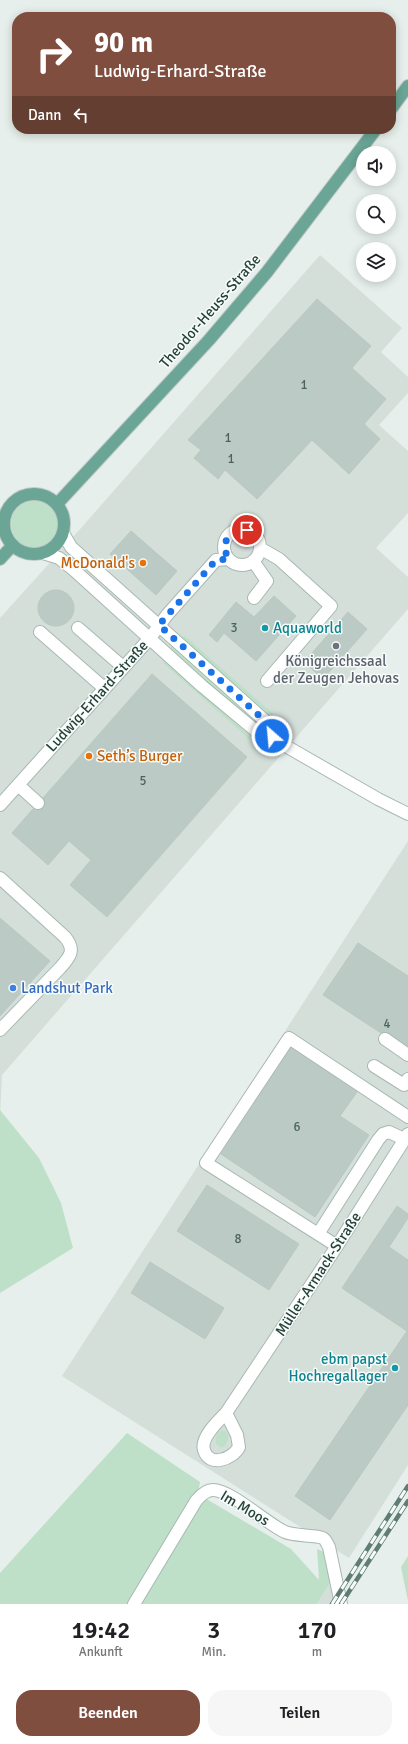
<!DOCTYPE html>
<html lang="de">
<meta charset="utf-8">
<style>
:root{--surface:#fff;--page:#f6f6f6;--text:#202124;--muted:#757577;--accent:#7f4e3f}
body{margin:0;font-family:Signika,sans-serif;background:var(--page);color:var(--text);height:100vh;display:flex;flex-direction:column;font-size:15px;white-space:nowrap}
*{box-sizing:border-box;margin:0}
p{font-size:13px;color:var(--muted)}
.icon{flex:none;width:22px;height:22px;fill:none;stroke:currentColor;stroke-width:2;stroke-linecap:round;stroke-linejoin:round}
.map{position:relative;height:1604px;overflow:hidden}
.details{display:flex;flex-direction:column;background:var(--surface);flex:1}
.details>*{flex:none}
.banner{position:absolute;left:12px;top:12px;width:384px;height:122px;border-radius:16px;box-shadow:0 2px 10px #0003;background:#7f4e3f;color:#fff;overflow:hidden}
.buttons{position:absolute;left:356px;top:146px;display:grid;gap:8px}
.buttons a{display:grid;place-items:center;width:40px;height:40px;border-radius:50%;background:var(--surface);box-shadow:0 2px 10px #0003;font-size:20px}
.pin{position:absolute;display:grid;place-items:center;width:34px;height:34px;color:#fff;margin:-17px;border:2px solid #fff;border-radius:50%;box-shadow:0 1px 4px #0007}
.me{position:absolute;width:44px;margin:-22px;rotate:333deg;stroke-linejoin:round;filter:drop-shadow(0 0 3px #0008)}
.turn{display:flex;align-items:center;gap:14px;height:84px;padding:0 16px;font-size:18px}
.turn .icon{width:52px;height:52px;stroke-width:2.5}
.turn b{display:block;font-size:28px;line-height:34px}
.then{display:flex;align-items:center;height:38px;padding:0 16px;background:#0003;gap:8px;font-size:15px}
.eta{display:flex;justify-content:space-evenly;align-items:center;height:68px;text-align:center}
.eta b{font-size:24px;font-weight:600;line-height:28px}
.action{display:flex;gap:8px;margin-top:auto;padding:8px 16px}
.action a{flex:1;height:46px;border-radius:16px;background:var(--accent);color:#fff;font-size:16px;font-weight:600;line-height:46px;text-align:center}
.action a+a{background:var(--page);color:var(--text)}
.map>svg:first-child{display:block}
.built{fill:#d4dfda}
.green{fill:#bfe0c8}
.building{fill:#bbcac4;stroke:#b8c9c2}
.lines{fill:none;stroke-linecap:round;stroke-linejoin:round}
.minor-casing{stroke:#a8b8b2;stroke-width:14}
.major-casing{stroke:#c2cac8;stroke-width:14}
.minor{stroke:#fff;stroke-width:12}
.major{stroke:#6aa596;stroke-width:12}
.rail-casing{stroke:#5f7d75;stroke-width:4.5}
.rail{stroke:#f7fbf9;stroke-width:3;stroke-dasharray:9;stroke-linecap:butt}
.route{stroke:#1a73e8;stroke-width:7;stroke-dasharray:0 12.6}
.food-dot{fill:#e8710a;stroke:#f7fbf9;stroke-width:1.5}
.culture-dot{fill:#0f9aa8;stroke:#f7fbf9;stroke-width:1.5}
.worship-dot{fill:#6b7280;stroke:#f7fbf9;stroke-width:1.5}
.shop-dot{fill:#3f7fe0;stroke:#f7fbf9;stroke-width:1.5}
.labels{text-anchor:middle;stroke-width:3;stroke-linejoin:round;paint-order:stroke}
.number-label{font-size:13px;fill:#4a645c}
.street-label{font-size:15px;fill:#24423a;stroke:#f7fbf9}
.food-label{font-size:15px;fill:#c56008;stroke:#f7fbf9;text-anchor:end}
.culture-label{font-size:15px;fill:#0d838f;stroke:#f7fbf9;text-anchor:start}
.worship-label{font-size:15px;fill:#5b616d;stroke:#f7fbf9}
.shop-label{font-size:15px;fill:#366cbe;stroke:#f7fbf9;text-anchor:start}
</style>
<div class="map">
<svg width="408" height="1604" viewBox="0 0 408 1604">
<rect width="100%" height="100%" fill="#e6efeb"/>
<!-- built -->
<path class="built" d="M320,255L402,328L381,352L408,377V393L379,425L408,451V513L376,548L408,577V609L2,1075L0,1118V618L82,527Z
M408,841V1465L349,1558L62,1376Z
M330,1583L334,1604H317Z"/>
<!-- green -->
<path class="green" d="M11 524a24 24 0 1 1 48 0a24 24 0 1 1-48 0Z
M185,636L289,728L287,730L179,637Z
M171,646H173L268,730L263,732L177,656L171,649Z
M162,656L169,659L170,665L259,744L269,751L267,753L257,746L164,664Z
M0,1110L39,1158L61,1203L73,1248L0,1293Z
M222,1430L226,1431C230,1437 228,1444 222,1448L216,1444C215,1438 216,1433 222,1430Z
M127,1433L200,1482L198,1494L291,1549L319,1580L317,1549L324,1552L330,1583L317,1604H0V1573Z
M408,1556V1601L401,1567Z"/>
<!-- building -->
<path class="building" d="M317,299L371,346L352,368L386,399L364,424L380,439L349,474L312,440L257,499L225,470L218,479L194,458L201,450L188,440Z
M131,531L177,571L156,595L110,554Z
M38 608a18 18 0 1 1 36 0a18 18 0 1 1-36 0Z
M274,596L296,616L256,661L224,633L217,642L209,635L236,602L254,617Z
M348,612L367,629L323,679L304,662Z
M152,674L247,757L107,917L70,885L91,860L69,841L48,865L12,833L33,809L40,810L44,808L45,801L43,798Z
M0,918L50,961L0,1016Z
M358,943L408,976V1046L389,1033L385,1032L381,1033L323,995Z
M291,1048L357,1092L340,1116L369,1135L315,1217L221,1154Z
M207,1185L299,1244L269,1290L177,1231Z
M397,1206L408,1214V1218L389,1247L408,1260V1405L330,1520L295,1496L407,1331L342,1288Z
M150,1262L224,1308L205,1339L131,1293Z"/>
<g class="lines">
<defs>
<path id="minor" d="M224 547a18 18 0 1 1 36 0a18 18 0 1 1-36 0Z
M63,533L71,547L272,727V736
M260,548L279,559L331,606L267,681
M43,553L59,558L74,570L202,686L262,736H272L284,745L378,799L408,814
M253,561L267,581L254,598
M78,628L123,667
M40,632L104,688
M18,785L38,803
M0,805L150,638L167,615L216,560L229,559
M0,878L65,937C76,950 70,957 60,968L0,1030
M385,1039L408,1055
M374,1066L404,1085L408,1079
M318,1234L378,1140L383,1134L389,1132L404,1139
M337,1246L206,1163L289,1038L408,1117
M226,1413L237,1435L239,1447C233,1459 209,1468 204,1450C200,1438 219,1420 226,1413L337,1246L408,1134
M134,1604L196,1501C200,1496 206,1490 213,1490C231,1490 267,1524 285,1532C294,1536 320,1535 324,1539C326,1540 327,1544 329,1547L341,1604"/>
<path id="major" d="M391,109L408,86
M4 524a30 30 0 1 1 60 0a30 30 0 1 1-60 0Z
M57,504L209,340L267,272L376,129
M0,559L13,545"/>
</defs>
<!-- minor casing -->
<use href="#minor" class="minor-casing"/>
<!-- major casing -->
<use href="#major" class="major-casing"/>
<!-- minor -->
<use href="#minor" class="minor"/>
<!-- major -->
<use href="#major" class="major"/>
<defs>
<path id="rail" d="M332,1604L408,1486
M341,1604L408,1501"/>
</defs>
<!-- rail casing -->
<use href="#rail" class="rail-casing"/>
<!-- rail -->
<use href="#rail" class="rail"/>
</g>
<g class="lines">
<!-- route -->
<path class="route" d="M247,530C229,528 219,544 229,559L216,560L159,625L272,727V736"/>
</g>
<!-- markers -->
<g class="food-dot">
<circle cx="143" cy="563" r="4"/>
<circle cx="89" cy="756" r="4"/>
</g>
<g class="culture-dot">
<circle cx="265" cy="628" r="4"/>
<circle cx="395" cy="1368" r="4"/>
</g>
<circle class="worship-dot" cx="336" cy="646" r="4"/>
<circle class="shop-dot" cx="13" cy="988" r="4"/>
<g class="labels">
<!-- number labels -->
<g class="number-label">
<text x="304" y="389">1</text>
<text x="228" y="442">1</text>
<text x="231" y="463">1</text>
<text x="234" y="632">3</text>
<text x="143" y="785">5</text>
<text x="387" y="1028">4</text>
<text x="297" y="1131">6</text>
<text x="238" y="1243">8</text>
</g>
<!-- street labels -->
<g class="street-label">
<text transform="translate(210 311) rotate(-49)" y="5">Theodor-Heuss-Straße</text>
<text transform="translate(97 696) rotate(-48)" y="5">Ludwig-Erhard-Straße</text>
<text transform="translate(318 1274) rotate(-57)" y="5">Müller-Armack-Straße</text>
<text transform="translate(245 1508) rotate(31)" y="5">Im Moos</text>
</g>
<!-- food labels -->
<g class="food-label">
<text x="135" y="568">McDonald's</text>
<text x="97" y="761" text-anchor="start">Seth’s Burger</text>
</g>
<!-- culture labels -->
<g class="culture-label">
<text x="273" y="633">Aquaworld</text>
<text x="387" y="1364" text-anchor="end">ebm papst<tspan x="387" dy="17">Hochregallager</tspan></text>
</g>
<!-- worship labels -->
<g class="worship-label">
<text x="336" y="666">Königreichssaal<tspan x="336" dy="17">der Zeugen Jehovas</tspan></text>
</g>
<!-- shop labels -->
<g class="shop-label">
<text x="21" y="993">Landshut Park</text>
</g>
</g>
</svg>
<div class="buttons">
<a><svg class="icon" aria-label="sound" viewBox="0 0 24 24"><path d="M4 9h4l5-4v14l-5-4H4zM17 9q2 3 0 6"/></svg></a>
<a><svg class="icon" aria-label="search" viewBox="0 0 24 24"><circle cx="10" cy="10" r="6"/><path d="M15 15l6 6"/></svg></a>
<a><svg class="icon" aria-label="layers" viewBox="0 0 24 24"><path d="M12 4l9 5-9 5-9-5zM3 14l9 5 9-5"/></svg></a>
</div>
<div class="pin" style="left:247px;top:530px;background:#d93025"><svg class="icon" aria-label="arrive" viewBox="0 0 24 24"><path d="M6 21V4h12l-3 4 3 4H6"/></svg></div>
<svg class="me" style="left:272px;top:736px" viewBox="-20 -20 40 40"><circle r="17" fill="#1a73e8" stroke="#fff" stroke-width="3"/><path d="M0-11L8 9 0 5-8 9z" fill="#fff"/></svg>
<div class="banner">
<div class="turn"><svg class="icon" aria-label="right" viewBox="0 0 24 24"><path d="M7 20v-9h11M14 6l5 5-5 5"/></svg><div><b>90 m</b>Ludwig-Erhard-Straße</div></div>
<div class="then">Dann<svg class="icon" aria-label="left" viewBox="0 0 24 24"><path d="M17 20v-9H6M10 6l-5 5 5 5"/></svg></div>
</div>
</div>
<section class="details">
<div class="eta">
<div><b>19:42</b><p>Ankunft</p></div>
<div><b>3</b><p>Min.</p></div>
<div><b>170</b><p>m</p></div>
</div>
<div class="action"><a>Beenden</a><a>Teilen</a></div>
</section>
